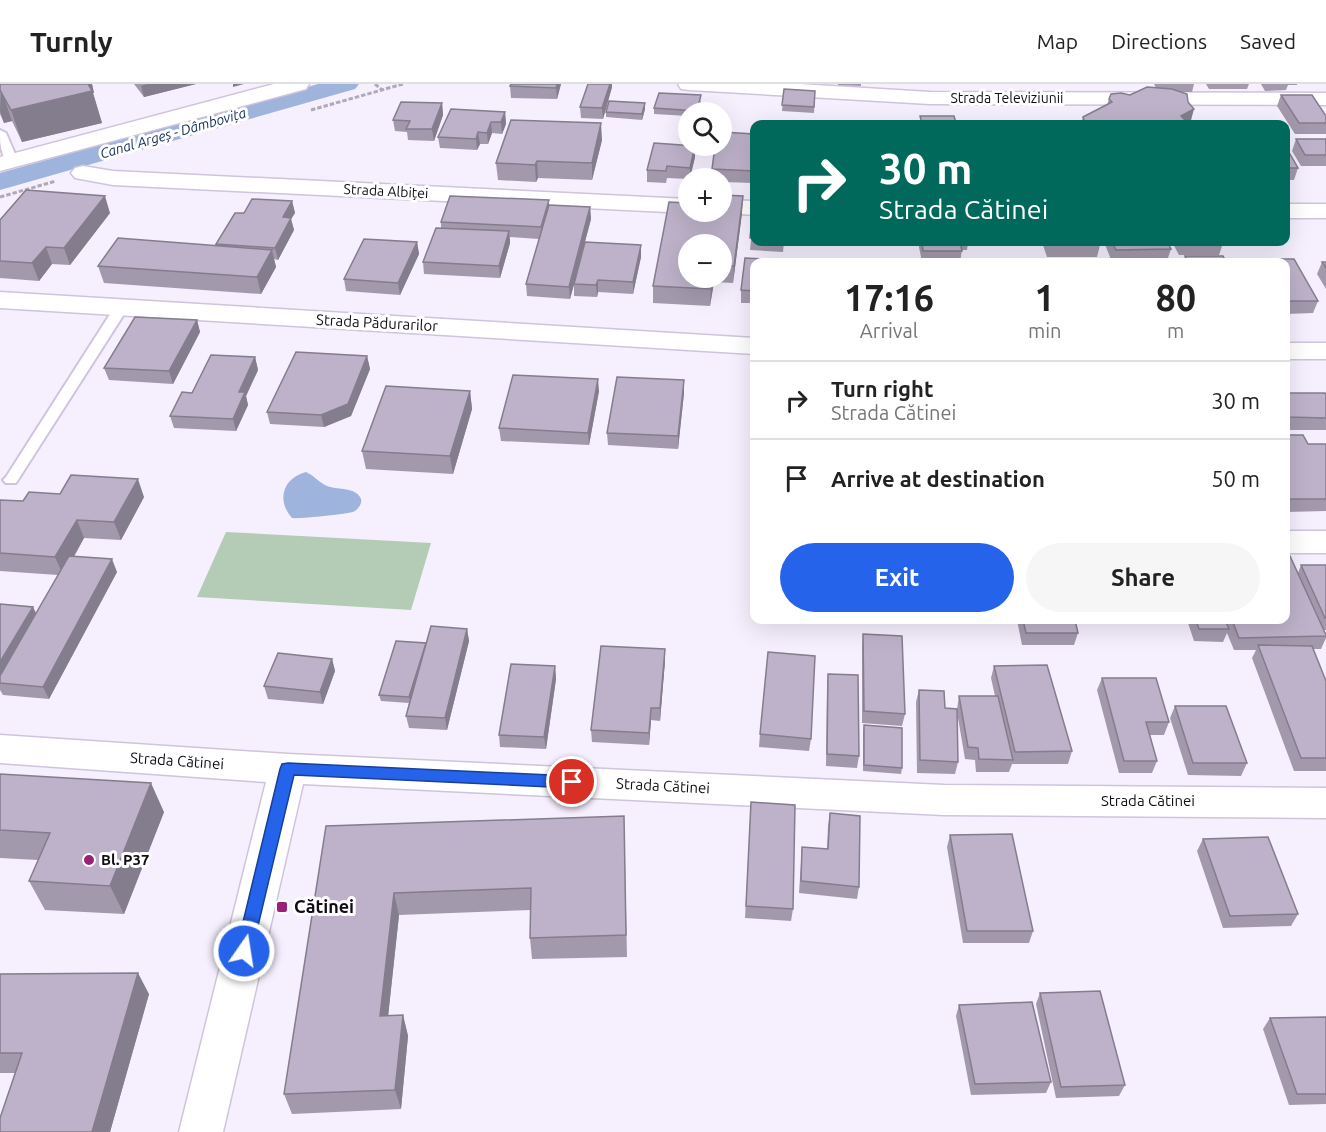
<!DOCTYPE html>
<meta charset="utf-8">
<style>
:root{--surface:#fff;--page:#f6f6f6;--text:#222;--muted:#767676;--line:#e0e0e0;--accent:#2563eb}
body{margin:0;font-family:Ubuntu,sans-serif;background:var(--page);color:var(--text);height:100vh;display:flex;flex-direction:column;font-size:22px;white-space:nowrap}
*{box-sizing:border-box;margin:0}
p{font-size:20px;color:var(--muted)}
.icon{flex:none;width:33px;height:33px;fill:none;stroke:currentColor;stroke-width:2;stroke-linecap:round;stroke-linejoin:round}
.map{position:relative;flex:1;overflow:hidden}
.panel{position:absolute;left:750px;top:174px;width:540px;height:366px;display:flex;flex-direction:column;background:var(--surface);border-radius:12px;box-shadow:0 6px 24px #0002}
.panel>*{flex:none}
.banner{position:absolute;left:750px;top:36px;width:540px;height:126px;border-radius:12px;box-shadow:0 6px 24px #0002;background:#00695c;color:#fff;overflow:hidden}
.fabs{position:absolute;left:678px;top:18px;display:grid;gap:12px}
.fabs a{display:grid;place-items:center;width:54px;height:54px;border-radius:50%;background:var(--surface);box-shadow:0 6px 24px #0002;font-size:30px}
.pin{position:absolute;display:grid;place-items:center;width:51px;height:51px;color:#fff;margin:-26px;border:3px solid #fff;border-radius:50%;box-shadow:0 2px 6px #0007}
.me{position:absolute;width:66px;margin:-33px;rotate:13deg;stroke-linejoin:round;filter:drop-shadow(0 0 4px #0008)}
.turn{display:flex;align-items:center;gap:21px;height:126px;padding:0 30px;font-size:27px}
.turn .icon{width:78px;height:78px;stroke-width:2.5}
.turn b{display:block;font-size:42px;line-height:51px}
.eta{display:flex;justify-content:space-evenly;align-items:center;height:102px;text-align:center}
.eta b{font-size:36px;font-weight:700;line-height:42px}
.button{display:flex;gap:12px;margin-top:auto;padding:12px 30px}
.button a{flex:1;height:69px;border-radius:36px;background:var(--accent);color:#fff;font-size:24px;font-weight:700;line-height:69px;text-align:center}
.button a+a{background:var(--page);color:var(--text)}
ul{padding:0;list-style:none}
li{display:flex;align-items:center;gap:18px;height:78px;padding:0 30px;border-top:2px solid var(--line)}
li div{flex:1}
li b{display:block;font-size:22px}
li em{font-style:normal}
header{display:flex;align-items:center;gap:36px;box-sizing:border-box;height:84px;padding:0 30px;background:var(--surface);border-bottom:2px solid var(--line)}
header strong{font-size:28px}
nav{display:flex;gap:33px;margin-inline-start:auto;font-size:21px}
.map>svg:first-child{display:block}
.green{fill:#b4cbb6}
.water{fill:#9eb4dc}
.lines{fill:none;stroke-linecap:round;stroke-linejoin:round}
.canal{fill:#9eb4dc;fill-rule:evenodd}
.service-casing{stroke:#cfc4dc;stroke-width:4}
.minor-casing{stroke:#cfc4dc;stroke-width:3}
.path{stroke:#b0aab7;stroke-width:3;stroke-dasharray:4.5 2;stroke-linecap:butt}
.service{fill:#fff;fill-rule:evenodd}
.minor{fill:#fff;fill-rule:evenodd}
.wall{fill:#a399ad;fill-rule:evenodd}
.shaded-wall{fill:#847d8d}
.building{fill:#bdb2c9;stroke:#847d8d;stroke-width:1.5}
.route{fill:#2563eb;stroke:#184099;stroke-width:1.5}
.poi-dot{fill:#9a2078;stroke:#fff;stroke-width:2}
.labels{text-anchor:middle;stroke-width:6;stroke-linejoin:round;paint-order:stroke}
.far-street-label{font-size:14px;fill:#110d15;stroke:#fff}
.far-water-label{font-size:14px;font-style:italic;fill:#122a5a;stroke:#fff}
.street-label{font-size:15px;fill:#110d15;stroke:#fff}
.poi-label{font-size:15px;font-weight:bold;fill:#110d15;stroke:#fff;text-anchor:start}
.near-poi-label{font-size:18px;font-weight:bold;fill:#110d15;stroke:#fff;text-anchor:start}
</style>
<header>
<strong>Turnly</strong>
<nav><a>Map</a><a>Directions</a><a>Saved</a></nav>
</header>
<div class="map">
<svg width="1326" height="1048" viewBox="0 0 1326 1048">
<rect width="100%" height="100%" fill="#f6effe"/>
<!-- green -->
<path class="green" d="M226,448L431,459L411,526L197,513Z"/>
<!-- water -->
<path class="water" d="M306,388C315,392 320,400 330,403C338,405 355,404 360,413C364,418 358,426 353,428C346,430 300,435 292,434C276,416 283,394 306,388Z"/>
<g class="lines">
<!-- canal -->
<path class="canal" d="M318,0H359L355,5L0,106V89Z"/>
<defs>
<path id="service" d="M0,46L6,49L18,77L16,79L12,80C0,75 0,58 0,46Z
M121,220L128,224L16,399H6L3,396L6,393L114,224Z"/>
<path id="minor" d="M274,0H309L306,5L0,87V73Z
M678,0H799L930,8L1326,9V21L930,20L689,6L681,5Z
M83,82L113,87L688,115V128H695L688,129L113,101L75,94L71,89L75,84Z
M722,116L754,117V131L714,128H722Z
M1286,120H1326V134H1286Z
M0,208L754,254V270L0,224Z
M1286,259H1326V275H1286Z
M1286,447H1326V469H1286Z
M0,651L288,670L944,701L1326,704V734L944,731L303,700L223,1048H179L266,698L0,679Z"/>
</defs>
<!-- service casing -->
<use href="#service" class="service-casing"/>
<!-- minor casing -->
<use href="#minor" class="minor-casing"/>
<!-- path -->
<path class="path" d="M375,0L382,6
M311,26L403,0
M0,113L56,97"/>
<!-- service -->
<use href="#service" class="service"/>
<!-- minor -->
<use href="#minor" class="minor"/>
</g>
<!-- wall -->
<path class="wall" d="M0,0H92L94,9H93L102,39L22,58L12,37L4,39L0,30Z
M134,0H196L144,13Z
M511,0H561L557,15L511,14L510,2Z
M838,0H861V2L838,1Z
M1154,0H1194L1192,8H1179L1190,40H1081L1083,33L1107,21L1109,15L1156,4Z
M1206,0H1249L1247,5H1209Z
M1261,0H1297V1H1288L1286,6L1265,7Z
M612,3L603,35L581,34L580,23Z
M784,5L815,7L814,29L782,27Z
M1281,11L1326,32V50H1295L1277,22Z
M701,17L698,28H688V32L654,30V24Z
M442,19L443,31L434,57L408,56L407,48L395,47L393,36Z
M645,25L642,36L606,33V28Z
M505,28L506,40L502,50L492,49L488,60H480L477,66L440,64L438,53Z
M754,50V99L722,98V94H712V85Z
M1296,55H1326V82H1301L1292,67Z
M602,56L592,96L538,94L536,98L498,96L496,79Z
M1286,63L1298,84L1294,96H1286Z
M695,73L690,94H688V95L667,94L666,99L647,98V86Z
M549,116V122L590,123L591,135L578,183L641,161V173L633,210L598,208L597,213L574,212V201L570,215L527,212L526,200L539,155L510,153V159L500,194L424,190L423,178L441,144V138Z
M292,117L295,129L291,135L294,146L278,176L274,175L276,183L261,210L104,199L98,182L216,162V160L244,129Z
M754,125V158H784L783,168L750,166Z
M110,129L70,181L52,180L39,197L0,194V136Z
M742,129L733,199L714,198L710,222L653,219V202ZM722,160V194H688Z
M417,158L419,170L400,211L346,207L344,195Z
M918,158H968L967,166H962L960,178H922Z
M1042,158H1099L1100,161L1097,173H1047Z
M1104,158H1167L1171,165L1167,177L1112,178Z
M1172,158H1222L1223,159L1219,171H1179Z
M1185,172L1226,178H1183Z
M1237,175H1294L1318,217L1313,229L1286,230V178H1236Z
M754,178V219H741V206Z
M1322,178H1326V205L1317,190Z
M197,236L200,248L173,300L109,296L104,284Z
M367,272L370,285L351,332L324,343L270,340L267,328Z
M255,273L258,286L246,312L248,321L236,347L174,344L170,332L192,309Z
M470,307L472,325L453,390L366,385L362,367Z
M599,307L589,361L501,357L499,344Z
M684,309L678,365L608,361L607,349Z
M1286,309L1326,311V346H1286Z
M1286,351L1308,360H1326V427L1286,428Z
M60,410L144,413L121,456L84,454L74,473L117,488L49,615L3,611L0,606V520L33,523L36,529L58,491L0,487V416L23,417Z
M1301,481H1326V546H1324L1326,551V554L1321,565H1313L1326,597V687H1294L1252,574L1256,566H1234L1227,549L1223,558L1194,557L1187,536H1286L1298,489Z
M1017,536H1075L1078,549L1074,561H1022Z
M1105,536H1176L1175,538H1106Z
M467,545L469,557L447,646L409,644L406,632L409,619L381,617L379,611L426,559Z
M863,550L905,630L902,642L862,639V562Z
M332,575L335,587L323,620L268,615L264,602Z
M665,577L660,637L651,636L649,661L592,658L591,646Z
M555,582L556,595L546,665L500,663L499,651Z
M994,582L1072,667L1068,680H1012L1009,688H976L975,676L965,675L957,628L958,678L955,690L917,689L916,618L919,606L945,624L957,625L959,612H995L991,594Z
M828,590L859,672L857,684L826,682L827,602Z
M1102,594L1169,638L1164,651H1150L1157,677L1152,689H1119L1097,606Z
M1175,622L1247,679L1241,692L1188,691L1170,634Z
M864,641L902,684L901,690L863,687V647Z
M760,650L811,655L809,667L759,663Z
M0,690L164,728L124,830L45,826L29,797L38,776L0,774Z
M751,718L793,825L791,837L745,834Z
M830,729L859,803L857,815L799,809L802,763L827,765L828,742Z
M624,732L627,873L532,875L530,854L531,826L399,831L388,932L403,931L408,952L401,1025L292,1030L284,1010L326,742Z
M950,751L1033,847L1029,859H963L947,763Z
M1203,755L1298,830L1291,842L1223,844L1197,767Z
M0,890L149,910L110,1048H0L15,989H0Z
M1040,909L1125,1001L1119,1012L1056,1014L1036,920Z
M959,921L1051,998L1046,1009L971,1011L956,932Z
M1326,933V1020L1289,1021L1263,945L1270,934Z"/>
<!-- shaded-wall -->
<path class="shaded-wall" d="M70,0H92L94,9H93L102,39L22,58L11,26Z
M147,0H196L144,13L141,2Z
M233,0H244L233,3Z
M557,0H561L557,15L556,4Z
M610,0H612V3L603,35L602,24Z
M1,5L12,37L4,39L0,27Z
M442,19L443,31L434,57L432,45Z
M645,19V25L642,36V30Z
M1194,25L1190,40H1179L1181,32Z
M505,28L506,40L502,50L501,38Z
M491,38L492,49L488,60L487,49Z
M601,39L602,56L592,96V79Z
M478,48L480,60L477,66L476,55Z
M695,62V73L690,94V84Z
M537,77L538,94L536,98L535,81Z
M105,112L110,129L70,181L64,164Z
M743,112L742,129L733,199L734,182Z
M549,116V128L542,155L541,143Z
M292,117L295,129L291,135L294,146L278,176L275,164L283,133Z
M590,123L591,135L570,215L569,203Z
M509,147L510,159L500,194L499,182Z
M417,158L419,170L400,211L398,199Z
M641,161V173L633,210V198Z
M46,163L52,180L39,197L32,179Z
M272,166L276,183L261,210L257,193Z
M712,194H714V198L710,222L711,205Z
M598,196V208L597,213L596,201Z
M197,236L200,248L173,300L169,287Z
M367,272L370,285L351,332L324,343L321,331Z
M255,273L258,286L246,312L248,321L236,347L233,335L239,308Z
M598,295L599,307L589,361L588,349Z
M684,296V309L678,365V352Z
M470,307L472,325L453,390L450,372Z
M138,395L144,413L121,456L114,438Z
M77,436L84,454L63,491L55,473Z
M112,475L117,488L49,615L43,603Z
M33,523L39,536L0,599V578Z
M467,545L469,557L447,646L445,634Z
M426,559L411,620L409,613Z
M665,565V577L660,637V624Z
M332,575L335,587L323,620L320,608Z
M555,582L556,595L546,665L544,653Z
M651,624V636L649,661V649Z
M151,699L164,728L124,830L110,802Z
M394,809L399,831L386,952L380,932Z
M138,889L149,910L110,1048H92Z
M403,931L408,952L401,1025L395,1006Z"/>
<!-- building -->
<path class="building" d="M0,0H88L92,7L11,26L0,6Z
M511,0H557L556,4L510,2Z
M588,0H610L602,24L580,23Z
M1147,3L1172,5L1187,10L1188,18L1194,25L1181,32L1185,36L1182,40H1085L1083,33L1112,18L1109,15L1111,10L1121,9L1130,11Z
M784,5L815,7L814,23L782,21Z
M659,9L701,11L697,27L654,24Z
M1281,11H1312L1326,32V39H1299Z
M609,17L645,19L642,30L606,28Z
M401,18L442,19L432,45H406L410,37L393,36Z
M451,25L505,28L501,38H491L487,49L478,48L476,55L438,53Z
M920,32H954L956,39L982,40H922Z
M511,36L601,39L592,79L537,77L535,81L496,79Z
M722,48L754,50V87L712,85L715,62H722Z
M1296,55H1326V71H1305Z
M654,59L695,62L690,84L667,82L666,87L647,86Z
M1286,63L1298,84H1286Z
M26,106L105,112L64,164L46,163L32,179L0,177V136Z
M722,111L743,112L734,182L722,181V160H688V194H712L711,205L653,202L669,118L688,119V128H722Z
M450,112L549,116L541,143L441,138Z
M252,115L292,117L283,133L291,134L275,164L216,160L235,129H244Z
M549,121L590,123L569,203L526,200Z
M753,125H754V155L750,154Z
M436,144L509,147L499,182L423,178Z
M118,154L272,166L257,193L98,182Z
M364,155L417,158L398,199L344,195Z
M585,158L641,161L633,198L598,196L596,201L574,200Z
M922,158H960L962,167H923Z
M1048,158H1099L1100,161H1050Z
M1112,158H1167L1171,165L1116,166Z
M1181,158H1222L1223,159H1182Z
M1185,172H1223L1226,178H1188Z
M745,174L821,178H754V207L741,206Z
M1237,175H1294L1318,217H1286V178H1238Z
M1322,178H1326V184Z
M135,233L197,236L169,287L104,284Z
M296,268L367,272L348,320L321,331L267,328Z
M211,271L255,273L239,308H245L233,335L170,332L182,308L192,309Z
M513,291L598,295L588,349L499,344Z
M617,293L684,296L678,352L607,349Z
M386,302L470,307L450,372L362,367Z
M1286,309H1325L1326,311V334L1286,333Z
M1286,351H1303L1308,360H1326V415H1289L1286,407Z
M71,391L138,395L114,438L77,436L55,473L0,469V416L23,417L29,408L60,410Z
M69,472L112,475L43,603L0,599V592Z
M1290,472L1326,551V552L1239,554L1232,536H1286V473Z
M1301,481H1326V534H1325Z
M0,520L33,523L0,578Z
M1023,536H1075L1078,549H1026Z
M1196,536H1225L1229,545H1199Z
M431,542L467,545L445,634L406,632Z
M863,550L902,552L905,630L864,627Z
M396,557L426,559L409,613L379,611Z
M1258,561L1312,562L1326,597V674H1301Z
M601,562L665,565L660,624H651L649,649L591,646Z
M768,568L815,572L811,655L760,650Z
M278,569L332,575L320,608L264,602Z
M511,580L555,582L544,653L499,651Z
M1047,581L1072,667L1015,668L994,582Z
M828,590L858,591L859,672L827,670Z
M1102,594H1156L1169,638H1146L1157,677H1124Z
M919,606L944,607L945,624L957,625L958,678L920,676Z
M959,612H998L1013,676L979,675L978,664L968,663Z
M1175,622H1226L1247,679H1193Z
M864,641L902,644V684L864,681Z
M0,690L151,699L110,802L29,797L50,749L0,746Z
M751,718L795,721L793,825L746,822Z
M830,729L860,732L859,803L801,797L802,763L828,765Z
M624,732L626,851L530,854L531,804L394,809L380,932L403,931L395,1006L284,1010L326,742Z
M1012,750L1033,847H967L950,751Z
M1268,753L1298,830L1230,832L1203,755Z
M138,889L92,1048H0V1034L22,969H0V890Z
M1100,907L1125,1001L1061,1003L1040,909Z
M1032,918L1051,998L975,1000L959,921Z
M1326,933V1010H1297L1270,934Z"/>
<!-- route -->
<path class="route" d="M288,679L572,692L578,694L580,698L578,703L572,704L294,691L252,867L250,873L244,875L238,873L236,867L280,685L282,680Z"/>
<!-- markers -->
<g class="poi-dot">
<circle cx="89" cy="776" r="6"/>
<rect x="276" y="817" width="12" height="12" rx="3"/>
</g>
<g class="labels">
<!-- far-street labels -->
<g class="far-street-label">
<text x="1007" y="19">Strada Televiziunii</text>
<text transform="translate(386 107) rotate(3)" y="5">Strada Albiței</text>
</g>
<!-- far-water labels -->
<g class="far-water-label">
<text transform="translate(173 49) rotate(-16)" y="5">Canal Argeș - Dâmbovița</text>
</g>
<!-- street labels -->
<g class="street-label">
<text transform="translate(377 239) rotate(3)" y="5">Strada Pădurarilor</text>
<text transform="translate(177 677) rotate(4)" y="5">Strada Cătinei</text>
<text transform="translate(663 702) rotate(3)" y="5">Strada Cătinei</text>
<text x="1148" y="722">Strada Cătinei</text>
</g>
<!-- poi labels -->
<g class="poi-label">
<text x="101" y="781">Bl. P37</text>
</g>
<!-- near-poi labels -->
<g class="near-poi-label">
<text x="294" y="829">Cătinei</text>
</g>
</g>
</svg>
<div class="fabs">
<a><svg class="icon" aria-label="search" viewBox="0 0 24 24"><circle cx="10" cy="10" r="6"/><path d="M15 15l6 6"/></svg></a>
<a>+</a>
<a>−</a>
</div>
<div class="pin" style="left:572px;top:698px;background:#d93025"><svg class="icon" aria-label="arrive" viewBox="0 0 24 24"><path d="M6 21V4h12l-3 4 3 4H6"/></svg></div>
<svg class="me" style="left:244px;top:867px" viewBox="-20 -20 40 40"><circle r="17" fill="#2563eb" stroke="#fff" stroke-width="3"/><path d="M0-11L8 9 0 5-8 9z" fill="#fff"/></svg>
<div class="banner">
<div class="turn"><svg class="icon" aria-label="right" viewBox="0 0 24 24"><path d="M7 20v-9h11M14 6l5 5-5 5"/></svg><div><b>30 m</b>Strada Cătinei</div></div>
</div>
<section class="panel">
<div class="eta">
<div><b>17:16</b><p>Arrival</p></div>
<div><b>1</b><p>min</p></div>
<div><b>80</b><p>m</p></div>
</div>
<ul>
<li><svg class="icon" aria-label="right" viewBox="0 0 24 24"><path d="M7 20v-9h11M14 6l5 5-5 5"/></svg><div><b>Turn right</b><p>Strada Cătinei</p></div><em>30 m</em></li>
<li><svg class="icon" aria-label="arrive" viewBox="0 0 24 24"><path d="M6 21V4h12l-3 4 3 4H6"/></svg><div><b>Arrive at destination</b></div><em>50 m</em></li>
</ul>
<div class="button"><a>Exit</a><a>Share</a></div>
</section>
</div>
